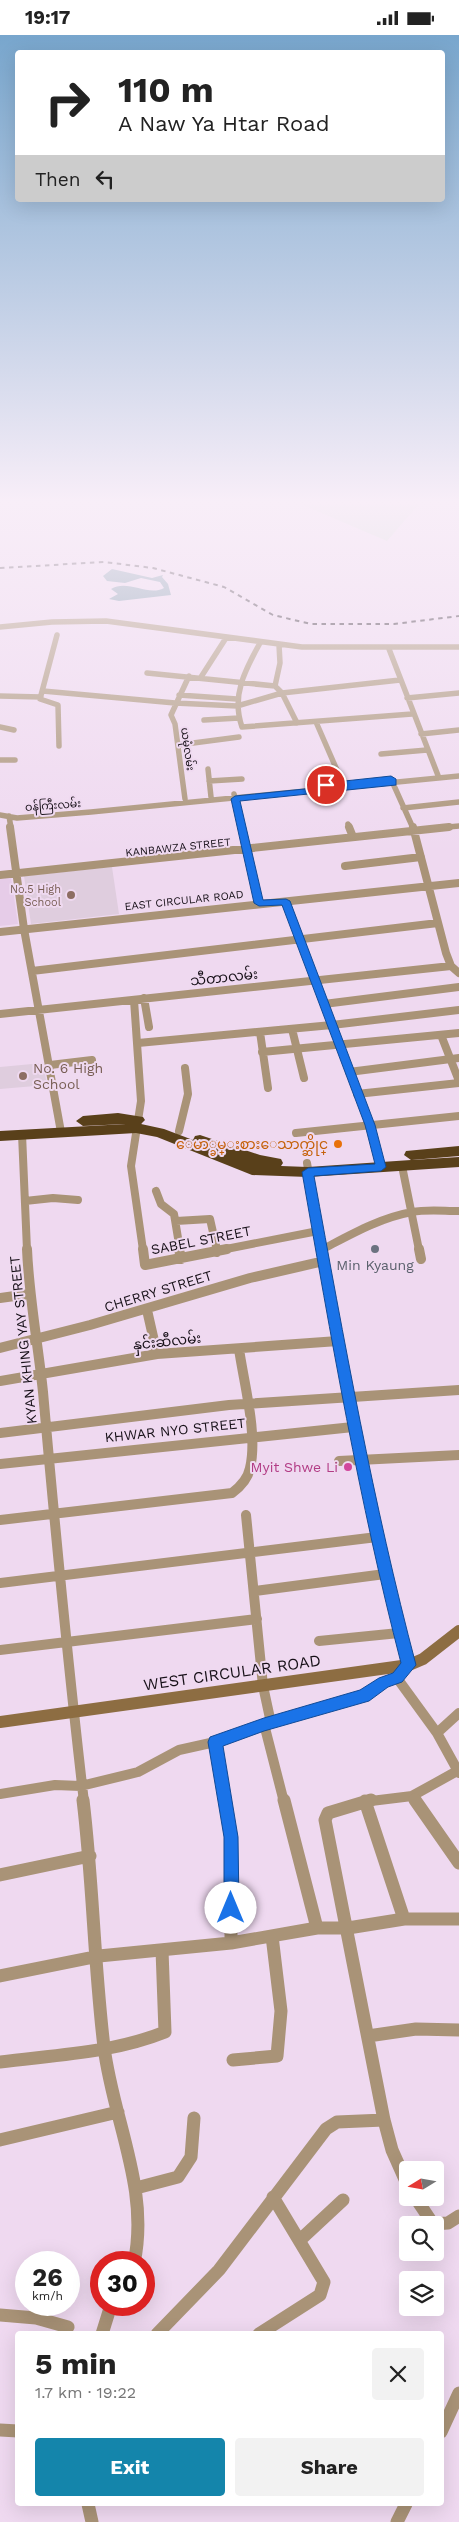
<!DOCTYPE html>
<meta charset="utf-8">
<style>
:root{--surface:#fff;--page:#f2f2f2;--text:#222;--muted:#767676;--accent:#1485ab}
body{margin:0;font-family:"Work Sans","Noto Sans Myanmar",sans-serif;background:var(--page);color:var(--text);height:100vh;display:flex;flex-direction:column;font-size:19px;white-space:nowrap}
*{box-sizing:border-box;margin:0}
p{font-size:16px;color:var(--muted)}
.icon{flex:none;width:28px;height:28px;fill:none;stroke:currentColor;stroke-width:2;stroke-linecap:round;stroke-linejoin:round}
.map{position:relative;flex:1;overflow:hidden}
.sheet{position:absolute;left:15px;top:2296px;width:429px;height:175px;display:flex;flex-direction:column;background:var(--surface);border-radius:5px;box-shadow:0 5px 20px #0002}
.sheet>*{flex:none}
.guide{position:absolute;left:15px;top:15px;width:430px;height:152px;border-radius:5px;box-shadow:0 5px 20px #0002;background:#fff;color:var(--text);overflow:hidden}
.needle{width:32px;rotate:259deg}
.tools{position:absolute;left:399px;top:2126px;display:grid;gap:10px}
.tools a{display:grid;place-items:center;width:45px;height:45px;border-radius:5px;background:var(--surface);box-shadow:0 5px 20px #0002;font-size:25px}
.speed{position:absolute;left:15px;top:2216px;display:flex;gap:10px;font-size:25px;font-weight:700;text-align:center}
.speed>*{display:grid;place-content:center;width:65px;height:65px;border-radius:50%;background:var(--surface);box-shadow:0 5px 20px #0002;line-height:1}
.speed small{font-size:12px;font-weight:400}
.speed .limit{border:8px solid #d22;background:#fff;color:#111}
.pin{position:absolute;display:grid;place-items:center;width:42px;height:42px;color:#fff;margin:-21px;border:2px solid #fff;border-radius:50%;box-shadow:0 1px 5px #0007}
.me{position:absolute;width:55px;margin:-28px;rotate:0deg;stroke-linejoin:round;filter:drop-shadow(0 0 4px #0008)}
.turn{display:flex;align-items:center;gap:18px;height:105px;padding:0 20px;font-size:22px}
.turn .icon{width:65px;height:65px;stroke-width:2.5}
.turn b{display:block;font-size:35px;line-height:42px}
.then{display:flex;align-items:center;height:48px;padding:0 20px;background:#0003;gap:10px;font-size:19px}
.round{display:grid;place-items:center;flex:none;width:52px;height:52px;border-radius:5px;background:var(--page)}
.overview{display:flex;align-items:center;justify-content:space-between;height:85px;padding:0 20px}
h1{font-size:30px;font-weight:700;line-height:38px}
.primary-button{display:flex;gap:10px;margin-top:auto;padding:10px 20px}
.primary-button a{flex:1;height:58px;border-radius:5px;background:var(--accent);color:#fff;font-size:20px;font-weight:700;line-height:58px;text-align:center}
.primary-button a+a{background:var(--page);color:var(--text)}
.status{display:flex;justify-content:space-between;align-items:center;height:35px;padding:0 25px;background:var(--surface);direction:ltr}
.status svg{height:14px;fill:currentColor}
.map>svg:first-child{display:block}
.built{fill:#e6cce8}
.education{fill:#dfcdde}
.green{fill:#c7dacc}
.water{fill:#7192a4}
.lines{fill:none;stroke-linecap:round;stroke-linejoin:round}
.street-far3{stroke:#a99377;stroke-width:5.5}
.street-far2{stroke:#a99377;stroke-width:8}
.street-far1{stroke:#a99377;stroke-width:10}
.street{stroke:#a99377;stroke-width:13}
.secondary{stroke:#8d6d42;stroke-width:12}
.highway{fill:#59401a;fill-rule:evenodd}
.rail{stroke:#342b35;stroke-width:2;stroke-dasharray:4.5 4.5;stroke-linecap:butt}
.route{fill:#1a73e8;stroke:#114b97}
.education-dot{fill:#8d6e63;stroke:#efd9f0;stroke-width:2}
.food-dot{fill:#e8710a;stroke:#efd9f0;stroke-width:2}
.worship-dot{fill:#6b7280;stroke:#efd9f0;stroke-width:2}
.hotel-dot{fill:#d1479c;stroke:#efd9f0;stroke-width:2}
.labels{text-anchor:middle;stroke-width:4;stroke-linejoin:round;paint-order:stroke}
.far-street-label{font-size:11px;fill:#171018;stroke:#efd9f0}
.far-education-label{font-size:11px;fill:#785e54;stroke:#efd9f0;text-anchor:end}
.street-label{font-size:14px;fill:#171018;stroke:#efd9f0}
.education-label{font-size:14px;fill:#785e54;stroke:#efd9f0;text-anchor:start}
.food-label{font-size:14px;fill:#c56008;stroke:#efd9f0;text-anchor:end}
.worship-label{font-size:14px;fill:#5b616d;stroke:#efd9f0}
.hotel-label{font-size:14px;fill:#b23c85;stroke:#efd9f0;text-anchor:end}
.near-street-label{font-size:16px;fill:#171018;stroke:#efd9f0}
</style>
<div class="status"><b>19:17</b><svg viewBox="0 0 49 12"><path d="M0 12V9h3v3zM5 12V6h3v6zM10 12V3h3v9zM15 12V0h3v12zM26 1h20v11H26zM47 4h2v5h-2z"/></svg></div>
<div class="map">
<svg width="459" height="2487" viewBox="0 0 459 2487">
<rect width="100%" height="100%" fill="#efd9f0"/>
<!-- built -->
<path class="built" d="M11,842L18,889L0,891V844Z"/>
<!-- education -->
<path class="education" d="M112,832L119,879L31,889L24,841Z
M43,1028L47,1050L0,1054V1032Z"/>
<!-- green -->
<path class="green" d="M303,470H418L387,506Z"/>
<!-- water -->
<path class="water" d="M112,534L152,543L163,540L162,542L168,549L171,560L119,566L109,564L118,559L111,554C128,544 148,562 164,553L160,547L141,543L125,548L107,546L103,541Z"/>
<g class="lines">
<!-- street-far3 -->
<path class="street-far3" d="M0,592L52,587L106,586L302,612H459
M57,600L40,664L58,670L59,711
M260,608C245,635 231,661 242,692L412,679
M279,610L280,628L275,651L282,658L297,688
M389,614L439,743
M147,638L275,651
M201,642L226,603
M43,656L175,668L237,671L282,658L400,645
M179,660L237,664
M0,661L41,662
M407,663L459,658
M204,685L239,683
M316,687L343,749
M0,692L14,695
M421,699L459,695
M178,710L239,702
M381,719L427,715
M0,725H15
M208,734L211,762
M391,744L413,793
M209,746L242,744
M234,759L242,793
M185,764L175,689L171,680L189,641
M403,773L459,767
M0,780L17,783L91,777L459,741
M9,781L11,793
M348,789L350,793
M437,793L459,791"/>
<!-- street-far2 -->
<path class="street-far2" d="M10,792L24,894L61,1097
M242,792L259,869
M349,792L353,802
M413,792L446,918L451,931L459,938
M345,831L421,822
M0,840L449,792
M286,867L370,1090L381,1132
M0,897L459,848
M32,936L438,888
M144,963L149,992
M134,965L141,1066L131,1131L143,1215
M324,969L459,952
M0,979L451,931
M292,994L304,1043
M260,997L268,1053
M441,1000L459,1046
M138,1008L332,990L459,975
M262,1017L459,998
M50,1030L92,1025
M349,1037L459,1023
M357,1059L459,1048
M179,1096L188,1059L185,1033
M296,1098L459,1081
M22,1099L27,1215
M307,1128L322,1215
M402,1131L419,1215
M156,1156L161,1169L174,1179L180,1215
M25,1166L53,1163L78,1165
M176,1186L210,1184L217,1215
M221,1215L318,1196
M321,1215C350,1200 379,1183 412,1177C427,1174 443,1176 459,1176"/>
<!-- street-far1 -->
<path class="street-far1" d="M27,1214C29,1262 38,1309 43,1357C55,1493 68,1630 84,1767
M143,1214L145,1230L227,1214
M179,1214L181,1224
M216,1214L217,1217
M419,1214L421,1224
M321,1215L323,1214
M0,1263L29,1259
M147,1275L157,1319
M0,1313L90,1290L250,1243L324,1226
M0,1346L157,1319L338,1306
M0,1398L229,1370L459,1355
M339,1426L459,1420
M0,1429L353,1392
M246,1480L263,1651L271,1688
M0,1485L232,1458C240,1452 248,1443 250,1433C258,1399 244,1349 239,1314
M0,1548L377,1502
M255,1556L385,1539
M319,1606L399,1598
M0,1615L257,1584
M397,1643L437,1698L459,1738
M264,1689L284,1767
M437,1698L459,1678
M215,1707L225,1767
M0,1759L55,1750L81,1751L138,1737L179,1715L215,1707L264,1689L364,1661L384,1647L397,1643L409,1630C373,1492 346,1354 322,1214
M412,1761L416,1767
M363,1767L412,1761L459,1735"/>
<!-- street -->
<path class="street" d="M83,1765C93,1847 94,1930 104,2012C113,2085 150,2154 134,2228
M225,1765L231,1802V1908
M284,1765L317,1893
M371,1765L328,1778L325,1785L384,2085L392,2115L408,2151
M415,1765L459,1828
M365,1766L404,1884
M0,1840L90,1821
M0,1941L99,1921L231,1908L317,1893H348L404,1884H459
M368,2001L416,1994L459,1995
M233,2025L277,2021L281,1976L272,1901
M0,2027C55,2020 113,2018 165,1997L162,1915
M0,2105L118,2077
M136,2153L178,2142L191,2122L194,2083
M415,2162L433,2189L448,2188L459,2181
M300,2205L343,2165
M0,2280L36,2283L68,2292
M102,2299L111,2270
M157,2299L219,2235L326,2094L337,2087L384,2085
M259,2299L320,2260L324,2247L273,2162
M0,2395L18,2396
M441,2397L459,2358
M88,2469L92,2487
M397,2487L406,2469"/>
<!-- secondary -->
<path class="secondary" d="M0,1687L409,1630L423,1624L459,1596"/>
<!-- highway -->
<path class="highway" d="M118,1078L143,1082L145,1085L141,1089L164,1094L193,1105L195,1101L200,1100L260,1120L281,1124L283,1128L281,1131L308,1132L411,1125L404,1120L406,1116L459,1111V1121L412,1125L459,1122V1132L308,1142L252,1140L157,1102L136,1098L0,1106V1096L126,1089L83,1091L76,1086L83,1081Z"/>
<!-- rail -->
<path class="rail" d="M0,533L104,527L153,533L224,552L273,580L311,589H394L459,581"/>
</g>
<!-- sky -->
<linearGradient id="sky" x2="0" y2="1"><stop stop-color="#78a6cd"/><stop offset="0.57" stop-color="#f8eef8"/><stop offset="1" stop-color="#f8eef8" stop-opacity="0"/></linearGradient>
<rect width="459" height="818" fill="url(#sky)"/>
<!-- route -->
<path class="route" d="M391,741L396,744V750L240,766L263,865L286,864L290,866L375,1090L386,1132L381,1136L314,1141C344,1305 373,1468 416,1630L402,1647L388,1652L369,1666L264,1696L223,1711L238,1802L239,1873L237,1878L231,1880L226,1878L224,1873V1802L208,1707L210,1702L264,1683L360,1655L379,1643L393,1638L401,1628C359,1466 331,1302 302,1137L308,1133L375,1129L365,1090L282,870L259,871L254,868L231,764L235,761L324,752L321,750L326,748Z"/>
<!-- markers -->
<g class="education-dot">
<circle cx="71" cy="860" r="5"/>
<circle cx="23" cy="1041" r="5"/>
</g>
<circle class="food-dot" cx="338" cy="1109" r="5"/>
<circle class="worship-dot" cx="375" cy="1214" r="5"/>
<circle class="hotel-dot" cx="348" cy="1432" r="5"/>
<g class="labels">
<!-- far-street labels -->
<g class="far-street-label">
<text transform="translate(188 714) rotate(82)" y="4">ယမုံလမ်း</text>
<text transform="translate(53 770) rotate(-4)" y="4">ဝန်ကြီးလမ်း</text>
<text transform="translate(178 812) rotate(-6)" y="4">KANBAWZA STREET</text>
<text transform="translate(184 865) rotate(-6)" y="4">EAST CIRCULAR ROAD</text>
</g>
<!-- far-education labels -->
<g class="far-education-label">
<text x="61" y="858">No.5 High<tspan x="61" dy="13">School</tspan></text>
</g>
<!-- street labels -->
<g class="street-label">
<text transform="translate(224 942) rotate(-6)" y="5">သီတာလမ်း</text>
<text transform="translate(201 1205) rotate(-11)" y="5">SABEL STREET</text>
<text transform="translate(158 1256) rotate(-17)" y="5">CHERRY STREET</text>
<text transform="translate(23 1305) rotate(-96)" y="5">KYAN KHING YAY STREET</text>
<text transform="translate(167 1306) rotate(-6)" y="5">နှင်းဆီလမ်း</text>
<text transform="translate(175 1395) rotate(-6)" y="5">KHWAR NYO STREET</text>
</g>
<!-- education labels -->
<g class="education-label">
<text x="33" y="1038">No. 6 High<tspan x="33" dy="16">School</tspan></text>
</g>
<!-- food labels -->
<g class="food-label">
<text x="328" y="1114">ေမာ္ခမ္းစားေသာက္ဆိုင္</text>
</g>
<!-- worship labels -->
<g class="worship-label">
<text x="375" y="1235">Min Kyaung</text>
</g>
<!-- hotel labels -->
<g class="hotel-label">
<text x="338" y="1437">Myit Shwe Li</text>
</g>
<!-- near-street labels -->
<g class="near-street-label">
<text transform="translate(232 1637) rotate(-8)" y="6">WEST CIRCULAR ROAD</text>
</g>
</g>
</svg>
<div class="tools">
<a><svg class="needle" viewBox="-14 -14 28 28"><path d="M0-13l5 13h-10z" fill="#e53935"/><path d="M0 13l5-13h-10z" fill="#767676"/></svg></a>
<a><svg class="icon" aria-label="search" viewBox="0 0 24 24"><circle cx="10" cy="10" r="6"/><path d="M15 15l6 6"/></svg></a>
<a><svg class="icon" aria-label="layers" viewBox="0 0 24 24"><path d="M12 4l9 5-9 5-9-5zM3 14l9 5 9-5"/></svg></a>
</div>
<div class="speed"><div>26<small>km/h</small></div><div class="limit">30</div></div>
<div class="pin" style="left:326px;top:750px;background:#d93025"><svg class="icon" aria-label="arrive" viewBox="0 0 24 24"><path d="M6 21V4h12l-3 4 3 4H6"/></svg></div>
<svg class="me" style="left:231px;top:1873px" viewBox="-20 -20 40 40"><circle r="19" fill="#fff"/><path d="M0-13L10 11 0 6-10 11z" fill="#1a73e8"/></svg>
<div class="guide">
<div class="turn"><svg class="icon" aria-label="right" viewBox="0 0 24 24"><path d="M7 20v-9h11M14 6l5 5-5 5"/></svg><div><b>110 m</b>A Naw Ya Htar Road</div></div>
<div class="then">Then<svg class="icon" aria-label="left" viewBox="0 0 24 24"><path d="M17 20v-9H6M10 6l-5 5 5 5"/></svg></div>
</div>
<section class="sheet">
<div class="overview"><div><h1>5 min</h1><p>1.7 km · 19:22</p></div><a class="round"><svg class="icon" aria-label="close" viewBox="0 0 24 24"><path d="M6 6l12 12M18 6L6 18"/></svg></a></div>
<div class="primary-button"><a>Exit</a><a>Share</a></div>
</section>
</div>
